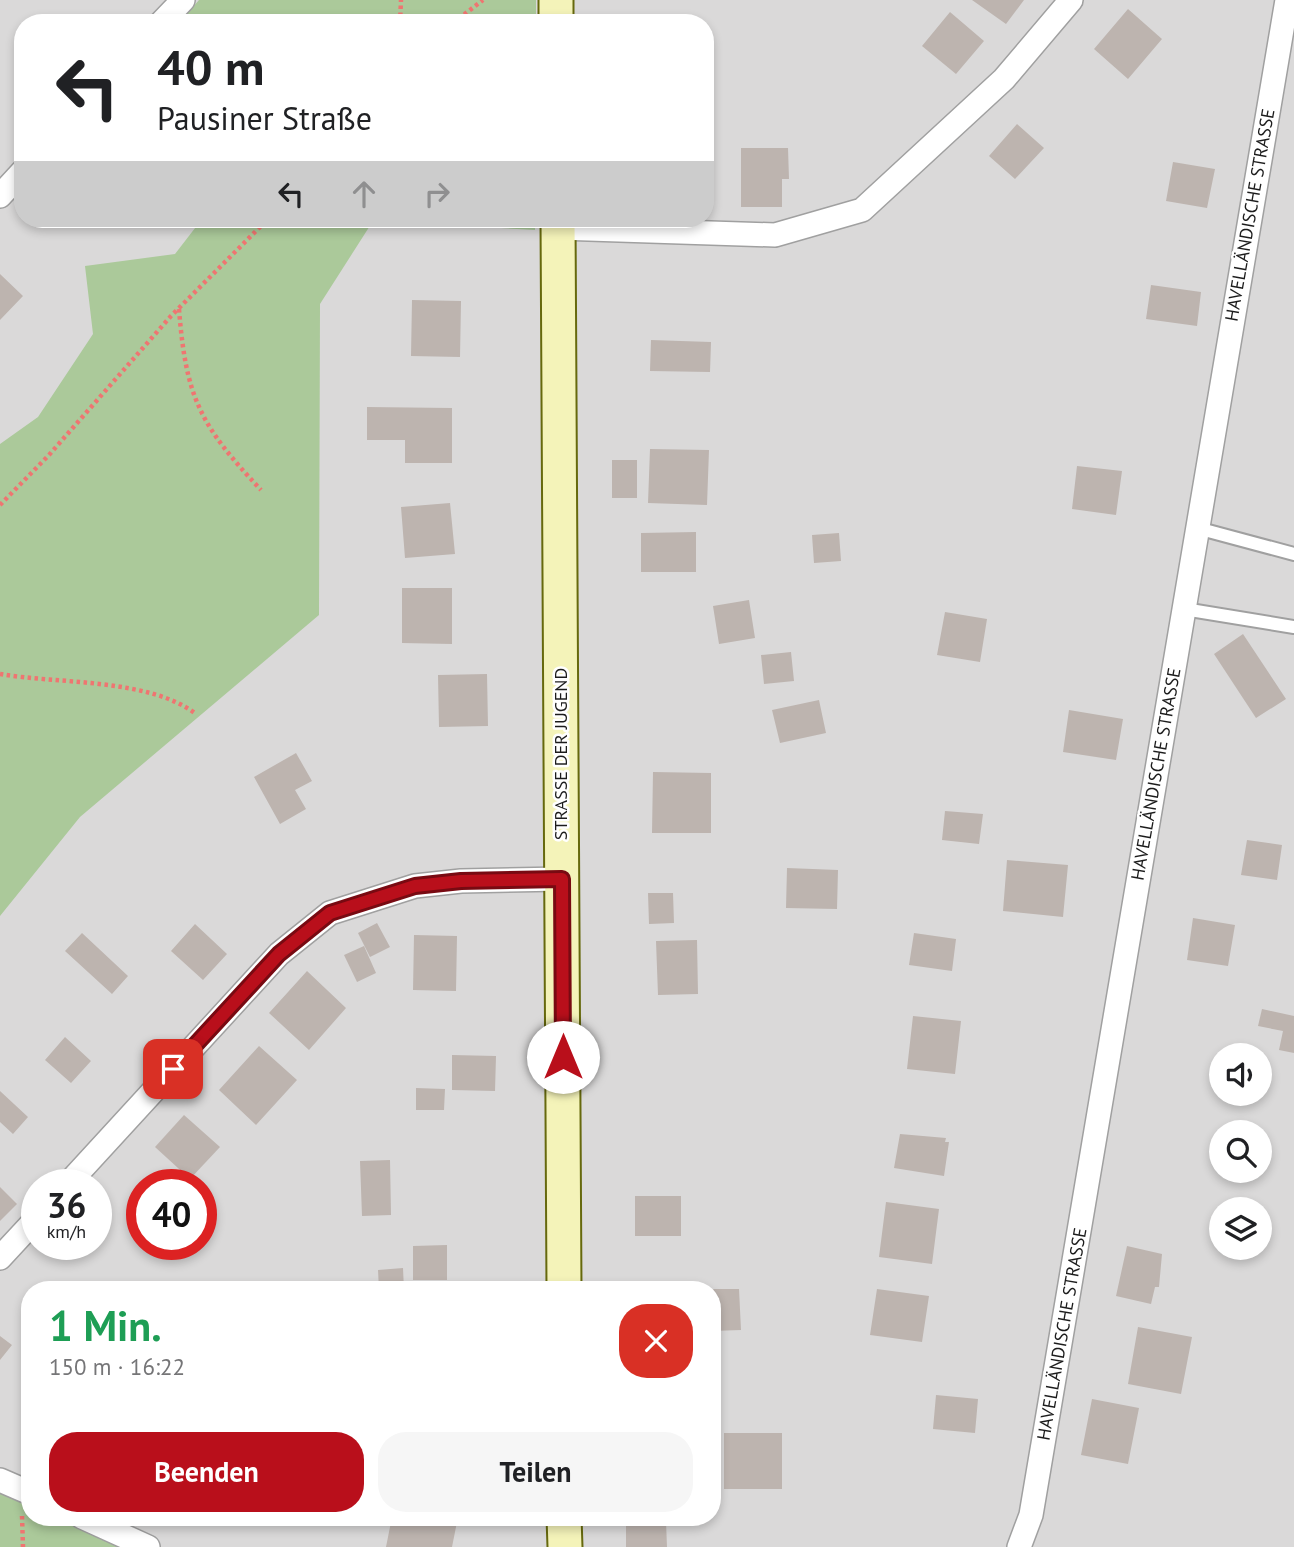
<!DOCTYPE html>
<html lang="de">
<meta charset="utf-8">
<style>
:root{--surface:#fff;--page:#f6f6f6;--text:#202124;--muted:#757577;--accent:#b90f1b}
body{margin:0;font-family:"PT Sans",sans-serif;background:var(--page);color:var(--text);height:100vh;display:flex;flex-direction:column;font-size:26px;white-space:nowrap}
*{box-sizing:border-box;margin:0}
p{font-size:23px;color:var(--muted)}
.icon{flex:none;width:38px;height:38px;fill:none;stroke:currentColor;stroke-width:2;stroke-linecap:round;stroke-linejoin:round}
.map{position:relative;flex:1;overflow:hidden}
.sheet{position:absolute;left:21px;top:1281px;width:700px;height:245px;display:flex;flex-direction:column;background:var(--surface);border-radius:28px;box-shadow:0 4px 10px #0003}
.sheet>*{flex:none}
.top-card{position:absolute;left:14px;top:14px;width:700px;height:214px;border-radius:28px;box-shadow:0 4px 10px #0003;background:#fff;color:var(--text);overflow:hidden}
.tools{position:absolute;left:1209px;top:1043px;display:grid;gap:14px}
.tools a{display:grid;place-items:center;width:63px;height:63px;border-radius:50%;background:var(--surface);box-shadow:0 4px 10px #0003;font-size:35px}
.speed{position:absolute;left:21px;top:1169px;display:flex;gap:14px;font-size:35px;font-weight:700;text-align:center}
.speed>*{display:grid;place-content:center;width:91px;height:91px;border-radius:50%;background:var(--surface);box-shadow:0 4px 10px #0003;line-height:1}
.speed small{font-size:18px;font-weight:400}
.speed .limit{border:10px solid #d22;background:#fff;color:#111}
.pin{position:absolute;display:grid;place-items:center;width:60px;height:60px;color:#fff;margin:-30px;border-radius:14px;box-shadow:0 4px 10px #0006}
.me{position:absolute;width:77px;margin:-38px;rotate:0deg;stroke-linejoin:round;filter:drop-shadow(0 0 5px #0008)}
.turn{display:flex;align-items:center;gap:24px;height:147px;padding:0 28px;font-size:32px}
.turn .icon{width:91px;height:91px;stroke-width:2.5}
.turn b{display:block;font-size:49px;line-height:60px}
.lanes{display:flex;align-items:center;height:66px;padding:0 28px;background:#0003;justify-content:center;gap:35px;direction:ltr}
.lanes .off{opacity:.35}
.round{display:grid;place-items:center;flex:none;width:74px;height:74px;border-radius:28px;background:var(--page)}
.overview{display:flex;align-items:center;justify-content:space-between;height:119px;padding:0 28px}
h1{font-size:42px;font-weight:800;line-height:52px;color:#1e9e55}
.cta{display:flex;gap:14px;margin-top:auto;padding:14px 28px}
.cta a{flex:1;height:80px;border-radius:28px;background:var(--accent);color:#fff;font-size:28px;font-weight:800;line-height:80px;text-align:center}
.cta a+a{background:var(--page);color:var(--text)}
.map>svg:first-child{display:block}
.residential{fill:#dad9d9;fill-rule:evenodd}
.forest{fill:#abc99a}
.building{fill:#bdb4af}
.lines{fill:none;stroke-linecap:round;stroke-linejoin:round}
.lane-casing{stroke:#a0a0a0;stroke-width:16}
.street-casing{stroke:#a0a0a0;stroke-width:26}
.secondary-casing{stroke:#66690d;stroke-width:37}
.path{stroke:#ef7571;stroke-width:4.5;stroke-dasharray:3.5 3.5;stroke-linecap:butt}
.lane{stroke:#fff;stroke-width:12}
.street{stroke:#fff;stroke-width:23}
.secondary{stroke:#f4f3b9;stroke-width:33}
.route-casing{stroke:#780a12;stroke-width:18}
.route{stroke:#b90f1b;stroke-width:12}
.labels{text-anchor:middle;stroke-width:5;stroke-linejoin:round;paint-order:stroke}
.street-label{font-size:18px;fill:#1c1c1c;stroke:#fff}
</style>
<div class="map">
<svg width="1294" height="1547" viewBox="0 0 1294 1547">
<rect width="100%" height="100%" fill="#ece8e2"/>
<!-- residential -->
<path class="residential" d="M0,0H1294V1547H0ZM23,23H705V219H23ZM1222,1055H1260V1094H1222ZM1222,1132H1260V1171H1222ZM37,1185H96V1244H37ZM142,1185H201V1244H142ZM1222,1209H1260V1248H1222ZM30,1290H712V1517H30Z"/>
<!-- forest -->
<path class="forest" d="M199,0H536V23H179Z
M202,219H535V230L373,221L320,304L319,615L80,817L0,916V444L38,417L93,334L85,266L175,254Z
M0,1480L30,1493V1517H82L148,1547H0Z"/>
<!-- building -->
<path class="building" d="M972,0H1024L1006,24Z
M1128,9L1162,39L1128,79L1094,49Z
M950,12L984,41L956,74L922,46Z
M1017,124L1044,148L1015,179L989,156Z
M741,148H788L789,179H782V207H741Z
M1173,162L1215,169L1207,208L1166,201Z
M0,274L23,296L0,320Z
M1151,285L1201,292L1197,326L1146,319Z
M412,300L461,301L460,357L411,356Z
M651,340L711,342L710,372L650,371Z
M367,407L452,408V463H405V440H367Z
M650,449L709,450L707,505L648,503Z
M612,460H637V498H612Z
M1077,466L1122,471L1116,515L1072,509Z
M450,503L455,554L405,558L401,507Z
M696,532V572H641V533Z
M839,533L841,561L814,563L812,535Z
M402,588H452V644L402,643Z
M749,600L755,638L719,644L713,606Z
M945,612L987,619L980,662L937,655Z
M1243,634L1286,699L1256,718L1214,654Z
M791,652L794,681L764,684L761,655Z
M487,674L488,726L439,727L438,675Z
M819,700L826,733L780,743L772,710Z
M1069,710L1123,719L1116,760L1063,752Z
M296,753L312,781L295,790L306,809L280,824L254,777Z
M653,772L711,773V833H652Z
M945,811L983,814L979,844L942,840Z
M1247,840L1282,845L1277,880L1241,875Z
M1007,860L1068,865L1063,917L1003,911Z
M787,868L838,870L837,909L786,908Z
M648,893H673L674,923L649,924Z
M1193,918L1235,925L1228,966L1187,960Z
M377,923L390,947L370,957L358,933Z
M195,924L227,954L203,980L171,951Z
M82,933L128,976L112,994L65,951Z
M914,933L956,939L952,971L909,965Z
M414,935L457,936L456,991L413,990Z
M697,940L698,994L658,995L656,941Z
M364,946L376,973L357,982L344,955Z
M307,971L346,1008L309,1050L269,1013Z
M1262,1009L1294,1016V1053L1279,1050L1283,1031L1258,1026Z
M913,1016L961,1021L955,1074L907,1069Z
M65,1037L91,1061L71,1083L45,1060Z
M259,1046L297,1080L256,1125L219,1090Z
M452,1055L496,1056L495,1091L452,1090Z
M416,1088L445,1089L444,1110H416Z
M0,1091L28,1117L13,1134L0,1122Z
M184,1115L220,1147L190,1179L155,1147Z
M900,1134L946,1138L945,1142H949L944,1176L894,1168Z
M390,1160L391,1215L362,1216L360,1161Z
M0,1187L17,1204L0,1221Z
M635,1196H681V1236H635Z
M886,1202L939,1209L932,1264L879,1257Z
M447,1245V1280H413V1246Z
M1127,1246L1162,1254L1159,1287H1155L1151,1304L1116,1296Z
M403,1268L404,1290H379L378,1270Z
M712,1289H739L741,1330L712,1331Z
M877,1289L929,1296L922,1342L870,1335Z
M1138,1327L1192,1337L1181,1394L1128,1384Z
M0,1336L12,1345L0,1360Z
M936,1395L978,1399L975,1433L933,1429Z
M1092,1399L1139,1408L1128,1464L1081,1455Z
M724,1433H782V1489H724Z
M392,1517H458L452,1547H386Z
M666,1521L667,1547H626V1522Z"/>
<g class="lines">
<defs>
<path id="lane" d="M1197,528L1294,554
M1184,609L1294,627"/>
<path id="street" d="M161,23L183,0
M0,196L23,171
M558,228L775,235L862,210L1004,79L1071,0
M67,1185L279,954L330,913L415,886L461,881L562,879
M0,1258L37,1218
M0,1480L30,1493
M82,1517L148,1547
M1019,1547L1031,1515L1287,0"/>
<path id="secondary" d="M556,0V23
M558,219L564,1290
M564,1517L565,1547"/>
</defs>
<!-- lane casing -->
<use href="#lane" class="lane-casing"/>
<!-- street casing -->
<use href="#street" class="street-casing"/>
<!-- secondary casing -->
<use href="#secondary" class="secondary-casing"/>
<!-- path -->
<path class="path" d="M400,23L401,0
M453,23L483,0
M179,309C186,398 200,425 261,490
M0,505L49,455L171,316L268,219
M0,674C57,684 149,678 196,714
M22,1516L23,1547"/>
<!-- lane -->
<use href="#lane" class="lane"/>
<!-- street -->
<use href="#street" class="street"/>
<!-- secondary -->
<use href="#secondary" class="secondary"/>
</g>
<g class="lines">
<defs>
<path id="route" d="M173,1069L279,954L330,913L415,886L461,881L562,879L563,1057"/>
</defs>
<!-- route casing -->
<use href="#route" class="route-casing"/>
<!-- route -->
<use href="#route" class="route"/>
</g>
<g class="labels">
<!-- street labels -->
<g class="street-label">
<text transform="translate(1250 215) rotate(-80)" y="6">HAVELLÄNDISCHE STRASSE</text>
<text transform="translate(561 754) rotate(-90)" y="6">STRASSE DER JUGEND</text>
<text transform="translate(1156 774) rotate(-80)" y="6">HAVELLÄNDISCHE STRASSE</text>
<text transform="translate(1062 1334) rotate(-80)" y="6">HAVELLÄNDISCHE STRASSE</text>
</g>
</g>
</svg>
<div class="tools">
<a><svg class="icon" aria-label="sound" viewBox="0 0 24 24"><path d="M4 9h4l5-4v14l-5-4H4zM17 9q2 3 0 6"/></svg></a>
<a><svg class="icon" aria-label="search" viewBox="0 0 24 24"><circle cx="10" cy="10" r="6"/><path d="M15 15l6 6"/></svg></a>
<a><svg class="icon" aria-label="layers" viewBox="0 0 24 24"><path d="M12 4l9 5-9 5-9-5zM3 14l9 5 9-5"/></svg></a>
</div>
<div class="speed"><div>36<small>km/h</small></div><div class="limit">40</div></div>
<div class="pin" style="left:173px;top:1069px;background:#d93025"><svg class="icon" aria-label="arrive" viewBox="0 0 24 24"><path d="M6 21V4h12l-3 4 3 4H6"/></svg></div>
<svg class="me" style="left:563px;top:1057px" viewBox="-20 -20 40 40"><circle r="19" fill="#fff"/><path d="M0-13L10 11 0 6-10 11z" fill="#b90f1b"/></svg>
<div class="top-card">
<div class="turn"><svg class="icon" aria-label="left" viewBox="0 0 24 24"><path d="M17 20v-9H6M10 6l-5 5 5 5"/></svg><div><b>40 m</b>Pausiner Straße</div></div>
<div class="lanes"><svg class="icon" aria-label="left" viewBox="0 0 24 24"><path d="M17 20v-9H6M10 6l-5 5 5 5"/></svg><svg class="icon off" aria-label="ahead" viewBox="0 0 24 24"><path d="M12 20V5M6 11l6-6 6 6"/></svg><svg class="icon off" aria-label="right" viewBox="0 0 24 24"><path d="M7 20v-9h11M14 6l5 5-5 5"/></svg></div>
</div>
<section class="sheet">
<div class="overview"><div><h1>1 Min.</h1><p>150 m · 16:22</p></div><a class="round" style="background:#d93025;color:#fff"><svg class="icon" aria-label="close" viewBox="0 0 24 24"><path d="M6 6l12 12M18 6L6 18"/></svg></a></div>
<div class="cta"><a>Beenden</a><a>Teilen</a></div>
</section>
</div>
